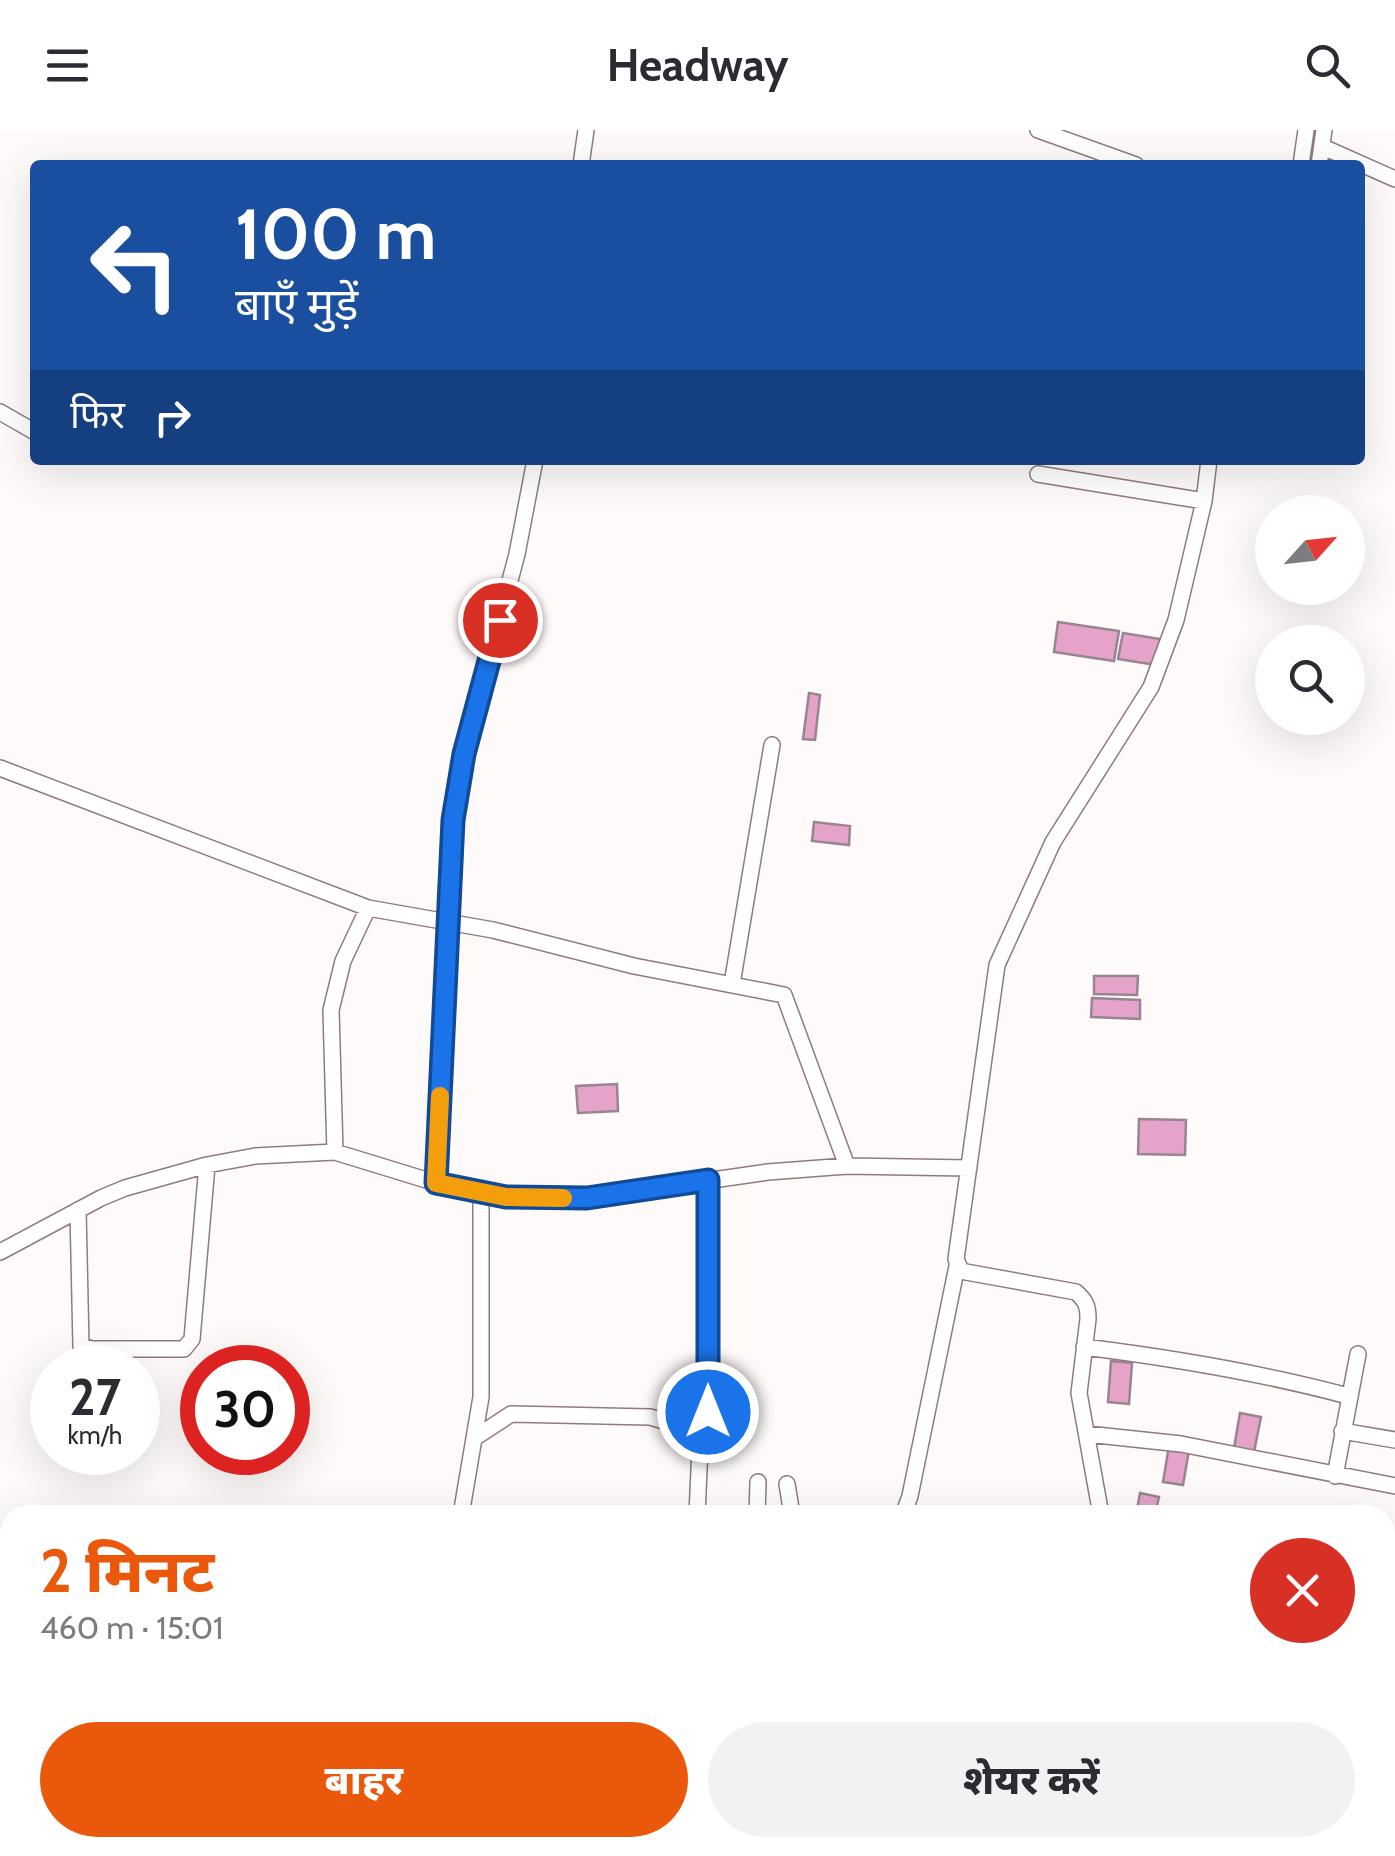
<!DOCTYPE html>
<html lang="hi">
<meta charset="utf-8">
<style>
:root{--surface:#fff;--page:#f2f2f3;--text:#2b2b33;--muted:#7c7c81;--accent:#ea580c}
body{margin:0;font-family:Cabin,"Noto Sans Devanagari",sans-serif;background:var(--page);color:var(--text);height:100vh;display:flex;flex-direction:column;font-size:38px;white-space:nowrap}
*{box-sizing:border-box;margin:0}
p{font-size:32px;color:var(--muted)}
.icon{flex:none;width:55px;height:55px;fill:none;stroke:currentColor;stroke-width:2;stroke-linecap:round;stroke-linejoin:round}
.map{position:relative;flex:1;overflow:hidden}
.drawer{position:absolute;left:0px;top:1375px;width:1395px;height:352px;display:flex;flex-direction:column;background:var(--surface);border-radius:30px 30px 0 0;box-shadow:0 10px 40px #0002}
.drawer>*{flex:none}
.banner{position:absolute;left:30px;top:30px;width:1335px;height:305px;border-radius:10px;box-shadow:0 10px 40px #0002;background:#1a4fa0;color:#fff;overflow:hidden}
.needle{width:65px;rotate:63deg}
.controls{position:absolute;left:1255px;top:365px;display:grid;gap:20px}
.controls a{display:grid;place-items:center;width:110px;height:110px;border-radius:50%;background:var(--surface);box-shadow:0 10px 40px #0002;font-size:50px}
.speed{position:absolute;left:30px;top:1215px;display:flex;gap:20px;font-size:50px;font-weight:700;text-align:center}
.speed>*{display:grid;place-content:center;width:130px;height:130px;border-radius:50%;background:var(--surface);box-shadow:0 10px 40px #0002;line-height:1}
.speed small{font-size:25px;font-weight:400}
.speed .limit{border:15px solid #d22;background:#fff;color:#111}
.pin{position:absolute;display:grid;place-items:center;width:85px;height:85px;color:#fff;margin:-42px;border:5px solid #fff;border-radius:50%;box-shadow:0 2px 10px #0007}
.me{position:absolute;width:110px;margin:-55px;rotate:0deg;stroke-linejoin:round;filter:drop-shadow(0 0 8px #0008)}
.turn{display:flex;align-items:center;gap:35px;height:210px;padding:0 40px;font-size:45px}
.turn .icon{width:130px;height:130px;stroke-width:2.5}
.turn b{display:block;font-size:70px;line-height:85px}
.then{display:flex;align-items:center;height:95px;padding:0 40px;background:#0003;gap:20px;font-size:38px}
.round{display:grid;place-items:center;flex:none;width:105px;height:105px;border-radius:52px;background:var(--page)}
.summary{display:flex;align-items:center;justify-content:space-between;height:170px;padding:0 40px}
h1{font-size:60px;font-weight:800;line-height:75px;color:var(--accent)}
.action{display:flex;gap:20px;margin-top:auto;padding:20px 40px}
.action a{flex:1;height:115px;border-radius:60px;background:var(--accent);color:#fff;font-size:40px;font-weight:800;line-height:115px;text-align:center}
.action a+a{background:var(--page);color:var(--text)}
header{display:flex;justify-content:space-between;align-items:center;height:130px;padding:0 40px;background:var(--surface);font-size:45px;font-weight:800}
.map>svg:first-child{display:block}
.building{fill:#e5a3ca;stroke:#988590;stroke-width:2.5}
.lines{fill:none;stroke-linecap:round;stroke-linejoin:round}
.minor-casing{stroke:#907b7c;stroke-width:18}
.minor{stroke:#fff;stroke-width:15}
.route-casing{stroke:#114b97;stroke-width:25}
.route{stroke:#1a73e8;stroke-width:18}
.slow{stroke:#f59e0b;stroke-width:18}
</style>
<header><svg class="icon" aria-label="menu" viewBox="0 0 24 24"><path d="M4 6h16M4 12h16M4 18h16"/></svg>Headway<svg class="icon" aria-label="search" viewBox="0 0 24 24"><circle cx="10" cy="10" r="6"/><path d="M15 15l6 6"/></svg></header>
<div class="map">
<svg width="1395" height="1726" viewBox="0 0 1395 1726">
<rect width="100%" height="100%" fill="#fffafa"/>
<!-- building -->
<path class="building" d="M1058,492L1119,501L1114,531L1054,522Z
M1123,503L1160,509L1156,535L1118,529Z
M809,563L820,565L815,610L803,609Z
M814,692L850,696L849,715L812,711Z
M1094,846H1138L1137,865L1094,864Z
M1092,868L1140,870V889L1091,887Z
M617,954L618,981L578,983L576,956Z
M1139,989L1186,990L1185,1025L1138,1024Z
M1111,1231L1132,1233L1129,1274L1108,1272Z
M1240,1283L1261,1287L1254,1322L1234,1318Z
M1169,1316L1189,1320L1183,1355L1163,1352Z
M1140,1363L1159,1367L1155,1385H1136Z"/>
<g class="lines">
<defs>
<path id="minor" d="M1038,0L1136,35
M1323,17L1395,49
M581,35L586,0
M1301,35L1306,0
M1319,35L1324,0
M0,282L35,302
M1038,344L1204,371
M0,638L368,778L493,800L634,836L784,865L847,1036
M732,854L772,615
M335,1022L331,880L343,831L368,778
M436,1053L453,690L464,624L517,424L535,330
M78,1080L81,1216L92,1219H184L192,1209L207,1035
M0,1122L101,1068L125,1058L207,1035L255,1026L335,1022L436,1053L505,1067L530,1068H587L768,1042L847,1036L969,1038
M1084,1217C1173,1228 1262,1243 1348,1266
M1342,1301L1395,1310
M1087,1304L1181,1314L1395,1356
M476,1307L511,1284L650,1287L685,1297L701,1294L708,1281V1050
M1335,1346L1358,1224
M787,1354L792,1385
M461,1385L481,1267V1062
M697,1385L701,1294
M757,1385L758,1352
M903,1385L910,1366L957,1136
M1101,1385L1079,1263L1088,1189C1088,1176 1086,1171 1076,1162L966,1142L961,1141L956,1129L997,835L1053,712L1151,557L1176,490L1204,371L1209,330
M0,1420L10,1419
M1385,1459H1395
M0,1584L10,1498
M0,1594L10,1595
M1385,1662H1395
M530,1718L531,1726
M679,1718L680,1726
M1013,1718L1015,1726
M232,1725L379,1721
M126,1726L127,1718
M739,1726L740,1718
M765,1726L766,1718
M1096,1726V1718"/>
</defs>
<!-- minor casing -->
<use href="#minor" class="minor-casing"/>
<!-- minor -->
<use href="#minor" class="minor"/>
</g>
<g class="lines">
<defs>
<path id="route" d="M500,490L464,624L453,690L436,1053L506,1067L587,1068L708,1050V1282"/>
</defs>
<!-- route casing -->
<use href="#route" class="route-casing"/>
<!-- route -->
<use href="#route" class="route"/>
<!-- slow -->
<path class="slow" d="M440,966L436,1053L506,1067L563,1068"/>
</g>
</svg>
<div class="controls">
<a><svg class="needle" viewBox="-14 -14 28 28"><path d="M0-13l5 13h-10z" fill="#e53935"/><path d="M0 13l5-13h-10z" fill="#7c7c81"/></svg></a>
<a><svg class="icon" aria-label="search" viewBox="0 0 24 24"><circle cx="10" cy="10" r="6"/><path d="M15 15l6 6"/></svg></a>
</div>
<div class="speed"><div>27<small>km/h</small></div><div class="limit">30</div></div>
<div class="pin" style="left:500px;top:490px;background:#d93025"><svg class="icon" aria-label="arrive" viewBox="0 0 24 24"><path d="M6 21V4h12l-3 4 3 4H6"/></svg></div>
<svg class="me" style="left:708px;top:1282px" viewBox="-20 -20 40 40"><circle r="17" fill="#1a73e8" stroke="#fff" stroke-width="3"/><path d="M0-11L8 9 0 5-8 9z" fill="#fff"/></svg>
<div class="banner">
<div class="turn"><svg class="icon" aria-label="left" viewBox="0 0 24 24"><path d="M17 20v-9H6M10 6l-5 5 5 5"/></svg><div><b>100 m</b>बाएँ मुड़ें</div></div>
<div class="then">फिर<svg class="icon" aria-label="right" viewBox="0 0 24 24"><path d="M7 20v-9h11M14 6l5 5-5 5"/></svg></div>
</div>
<section class="drawer">
<div class="summary"><div><h1>2 मिनट</h1><p>460 m · 15:01</p></div><a class="round" style="background:#d93025;color:#fff"><svg class="icon" aria-label="close" viewBox="0 0 24 24"><path d="M6 6l12 12M18 6L6 18"/></svg></a></div>
<div class="action"><a>बाहर</a><a>शेयर करें</a></div>
</section>
</div>
